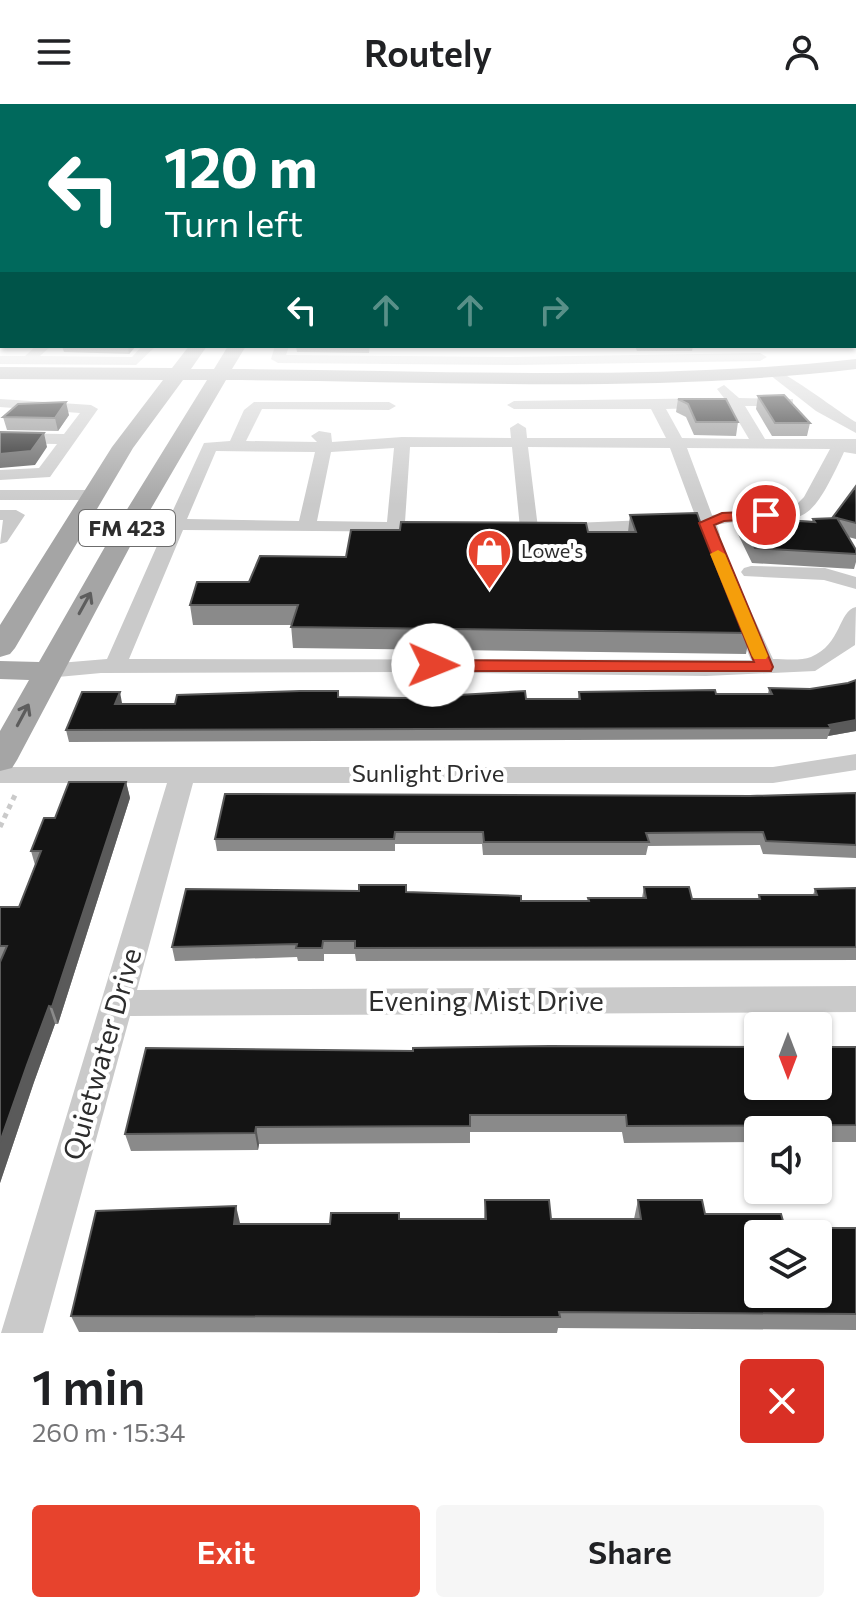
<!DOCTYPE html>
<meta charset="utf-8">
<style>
:root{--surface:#fff;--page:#f6f6f6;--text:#202124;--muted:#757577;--accent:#e7432d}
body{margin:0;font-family:Commissioner,sans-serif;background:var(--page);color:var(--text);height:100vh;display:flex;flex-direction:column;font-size:30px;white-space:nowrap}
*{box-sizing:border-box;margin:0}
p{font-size:26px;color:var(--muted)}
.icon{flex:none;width:44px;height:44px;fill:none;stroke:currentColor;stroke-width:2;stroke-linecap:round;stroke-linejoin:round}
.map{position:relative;height:1229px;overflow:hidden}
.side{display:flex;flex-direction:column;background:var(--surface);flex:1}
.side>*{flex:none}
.hud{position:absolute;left:0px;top:0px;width:856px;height:244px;box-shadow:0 2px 6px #0004;background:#00695c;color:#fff;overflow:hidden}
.needle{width:52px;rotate:180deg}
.buttons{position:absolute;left:744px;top:908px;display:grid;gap:16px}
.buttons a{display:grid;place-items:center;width:88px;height:88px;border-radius:8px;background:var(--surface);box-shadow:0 2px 6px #0004;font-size:40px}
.pin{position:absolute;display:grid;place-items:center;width:68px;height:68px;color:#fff;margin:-34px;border:4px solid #fff;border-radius:50%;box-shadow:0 2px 8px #0007}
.me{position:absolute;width:88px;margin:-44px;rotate:91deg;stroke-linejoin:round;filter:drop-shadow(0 0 6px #0008)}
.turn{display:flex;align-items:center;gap:28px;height:168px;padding:0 32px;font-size:36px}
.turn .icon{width:104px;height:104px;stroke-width:2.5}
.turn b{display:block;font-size:56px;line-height:68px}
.lanes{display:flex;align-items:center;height:76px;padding:0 32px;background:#0003;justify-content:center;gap:40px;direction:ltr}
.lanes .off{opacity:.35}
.round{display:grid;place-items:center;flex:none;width:84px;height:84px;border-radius:8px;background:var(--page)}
.head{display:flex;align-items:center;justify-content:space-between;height:136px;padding:0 32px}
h1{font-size:48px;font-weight:600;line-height:60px}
.primary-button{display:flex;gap:16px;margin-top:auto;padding:16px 32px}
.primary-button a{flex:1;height:92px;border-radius:8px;background:var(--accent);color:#fff;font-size:32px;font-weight:600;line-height:92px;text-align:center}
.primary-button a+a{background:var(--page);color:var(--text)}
header{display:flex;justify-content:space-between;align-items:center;height:104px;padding:0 32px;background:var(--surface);font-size:36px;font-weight:600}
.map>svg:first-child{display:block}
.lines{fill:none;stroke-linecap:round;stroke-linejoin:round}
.path{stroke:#cacaca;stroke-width:5;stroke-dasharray:5 5;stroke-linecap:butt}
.minor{fill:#cacaca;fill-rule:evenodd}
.major{fill:#a5a5a5;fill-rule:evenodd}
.wall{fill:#8a8a8a}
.shaded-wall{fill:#5a5a5a}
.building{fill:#141414;stroke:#5a5a5a;stroke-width:2;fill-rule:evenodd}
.oneway{stroke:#5d5d5d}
.route{fill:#e7432d;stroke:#962c1d;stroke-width:2}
.slow{fill:#f59e0b}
.labels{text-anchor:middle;stroke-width:8;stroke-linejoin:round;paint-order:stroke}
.far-poi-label{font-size:20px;fill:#2d2d2d;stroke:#fff;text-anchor:start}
.shield{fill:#fff;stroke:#6c6c6c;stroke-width:2}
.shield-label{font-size:22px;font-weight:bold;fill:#2d2d2d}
.street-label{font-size:24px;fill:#2d2d2d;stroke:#fff}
.near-street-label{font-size:28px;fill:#2d2d2d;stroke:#fff}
</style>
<header><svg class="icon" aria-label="menu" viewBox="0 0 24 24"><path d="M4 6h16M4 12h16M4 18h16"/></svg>Routely<svg class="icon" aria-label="person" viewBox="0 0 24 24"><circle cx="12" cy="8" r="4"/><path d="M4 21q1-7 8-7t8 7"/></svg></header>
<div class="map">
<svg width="856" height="1229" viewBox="0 0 856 1229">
<rect width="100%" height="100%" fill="#fff"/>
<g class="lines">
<!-- path -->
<path class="path" d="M0,723L16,689"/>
<!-- minor -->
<path class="minor" d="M36,242H51L40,252L132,253L142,242H156L136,261L0,260V252H25Z
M275,242H289L286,251L511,253L760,249L767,253L760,257L517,261L278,259L271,255Z
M770,265C781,263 840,309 856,318V329L816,307L770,271Z
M724,281L739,294L793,295V301L788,302H745L765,335H856V350L844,348C803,437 804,408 721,420L717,421L720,431L711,437L704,435L699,425L556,430L549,428V420L696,414L670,344L528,343L538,424L529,430L520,424L512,343H410L405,418L438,420V428L183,426L129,555L751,556L727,499L737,493L747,499L773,555C784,555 801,557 811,553C842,540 838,507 856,503L855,541L815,567L706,572L403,568L101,569L47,574L36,567L47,560L107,555L164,426L130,425L121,420L130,415H169L204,339L230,337L244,306L254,298H389L396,302L389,306L262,305L246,337L317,338L311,332L319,327L331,329L332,338L402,333L511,334L510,324L518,319L526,324L527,334H666L651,305H514L507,301L514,297L724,294L717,285ZM730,303L749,335L682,334L666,305ZM394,344L387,418L317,417L331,348ZM687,344L830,345L804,393L793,404L712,411ZM216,347L315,348L299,417L187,415Z
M0,295L91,301L98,305L50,373L0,376V366L39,364L57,340L0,339V329L64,330L80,309L0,303Z
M0,386H93L102,391L93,396H0Z
M0,406H16L25,411L7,438L0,440L3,416H0Z
M751,462L825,464L856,473V485L824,476L744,472L741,468L744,464Z
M856,650V666L773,679H193L137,886L856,882V908L130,912L43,1229H1L167,679H0V663H773Z"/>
<!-- major -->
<path class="major" d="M189,242H207L191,265H214L228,242H246L232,265C440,266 650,278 856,255V265C648,290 435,277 226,276L142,420L17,656L12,664L0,667V627L29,576L0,575V557L39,558L118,420L207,276H183L133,344L15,544L10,550L0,553V521L112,343L163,276L0,275V263L172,264Z"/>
</g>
<!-- wall -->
<path class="wall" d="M62,242H136L129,250L64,248Z
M296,242H370L369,249L297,248Z
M635,242H693L692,247H637Z
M758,292L810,319L807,332H772L756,305Z
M678,295L738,318L736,332L694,331L686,313L676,308Z
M69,311L58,327L7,326L3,313Z
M856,382V435L848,433L856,446V458L854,465L752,459L737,428L740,413L812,417L813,415L833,414Z
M630,411L704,429L750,529L746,550L293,544L291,521H193L190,501L346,453L588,428H628Z
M769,584L856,627L828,632L827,635L69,638L66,626L122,600H175L339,593L578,595L579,588L768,590Z
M126,678L130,694L58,920H55L34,978L0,1079V803H19L35,761L31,747L55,714Z
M856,689V754L763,750L760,741L648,742L646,751H483L482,740H395V747H217L215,735L750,692Z
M644,783L692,795H758L759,791H813L815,785L856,784V856L356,857L355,850H324V857H298L297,853L175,857L172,843L406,788L521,797H588V794H642Z
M856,943V1038H818V1026H758V1038L624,1039L622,1028H470V1039L259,1040L258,1046L131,1047L125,1030L413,947Z
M485,1096L551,1115H634L638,1096L705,1110L785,1124H856V1226L558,1224L557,1229L79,1228L71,1212L240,1120H330L399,1115H484Z"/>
<!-- shaded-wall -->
<path class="shaded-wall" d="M128,242H136L129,250Z
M66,298L69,311L58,327L55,314Z
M44,329L47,343L35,361L0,364V350Z
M120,588L122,599L115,600Z
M856,616V627L828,632L831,624L829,621Z
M126,678L130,694L58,920L52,903Z
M49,902L55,920L34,978L0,1079V1038L27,961Z
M256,1023L259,1040L258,1046L255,1029Z
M236,1102L240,1119L238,1137L234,1120Z"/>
<!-- building -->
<path class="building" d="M784,291L810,319H775L758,292Z
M678,295H726L738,318H696L688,300Z
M66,298L55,314L3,313L18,300Z
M0,328L44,329L31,347L0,350Z
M856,382V419L833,413Z
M697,409L704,429H711L750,529L291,523L298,501H190L197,478H249L260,452L346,453L351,426H400L401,418L586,419L588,428H636L630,411Z
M740,413L815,418L813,415L837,414L856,446V450L755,444Z
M856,576V616L829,621L831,624L66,626L82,588H120L115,600H175L177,591L300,587H338V593L407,594L525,587L526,595H580L579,588L715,586L716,590H772L769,584L810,585L848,579Z
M69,678H126L52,903L49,902L27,961L0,1038V858L7,842H0V803H19L41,747H31L44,714H55Z
M856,689V741L766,737L763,728L646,729L649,738H484L483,728H395L394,735H215L225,690L750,692Z
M359,781H406V788L521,792V797H589L588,794H646L644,783H689L692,795H760L759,791H817L815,785L856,784V843L355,844V837H323L322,844H296L297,840L172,843L186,785L359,787Z
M550,942L758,943V982H818V943H856V1021L627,1022L626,1011H470V1022L256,1023L255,1029L125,1030L146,944L413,947V944Z
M485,1096H549L551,1115H641L638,1096H702L705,1110H781L785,1124H856V1210L559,1208L560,1213L71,1212L96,1107L236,1102L234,1120H330L331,1109H399V1115H486ZM758,1130H818V1190H758Z"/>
<!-- one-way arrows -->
<defs><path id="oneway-shaft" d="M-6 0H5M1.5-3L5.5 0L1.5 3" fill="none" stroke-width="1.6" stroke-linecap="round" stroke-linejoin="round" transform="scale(2)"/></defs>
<g class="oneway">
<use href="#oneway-shaft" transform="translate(85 499) rotate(-61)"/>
<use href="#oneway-shaft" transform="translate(23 611) rotate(-62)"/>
</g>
<!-- sky -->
<linearGradient id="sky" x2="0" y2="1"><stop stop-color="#9ac2e9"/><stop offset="0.57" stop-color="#fff"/><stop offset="1" stop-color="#fff" stop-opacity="0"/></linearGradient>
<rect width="856" height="401" fill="url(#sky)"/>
<!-- route -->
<path class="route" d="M766,407L771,408V414L724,417L714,421L773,563L771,567H433L424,561L433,556L754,558L699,419L722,409Z"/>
<!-- slow -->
<path class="slow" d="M718,446L725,450L768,552L766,555H754L752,552L710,450Z"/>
<!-- icons -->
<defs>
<symbol id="shop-pin" viewBox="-11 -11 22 30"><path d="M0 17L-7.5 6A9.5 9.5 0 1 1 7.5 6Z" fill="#e7432d" stroke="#fff"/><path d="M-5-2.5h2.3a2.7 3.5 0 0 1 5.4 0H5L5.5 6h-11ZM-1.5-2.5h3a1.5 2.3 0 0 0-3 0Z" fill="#fff"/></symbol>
</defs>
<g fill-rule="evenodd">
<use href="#shop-pin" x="464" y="422" width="51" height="69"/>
</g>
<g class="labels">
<!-- far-poi labels -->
<g class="far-poi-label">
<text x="521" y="454">Lowe's</text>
</g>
<!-- shield labels -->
<rect class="shield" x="79" y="406" width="96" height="36" rx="6"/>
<g class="shield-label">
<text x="127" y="432">FM 423</text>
</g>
<!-- street labels -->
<g class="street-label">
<text x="428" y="678">Sunlight Drive</text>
</g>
<!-- near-street labels -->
<g class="near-street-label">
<text x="486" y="907">Evening Mist Drive</text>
<text transform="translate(102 950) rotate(-74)" y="10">Quietwater Drive</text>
</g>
</g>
</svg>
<div class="buttons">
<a><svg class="needle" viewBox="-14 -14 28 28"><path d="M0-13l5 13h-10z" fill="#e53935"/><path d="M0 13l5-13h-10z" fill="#757577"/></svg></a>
<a><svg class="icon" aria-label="sound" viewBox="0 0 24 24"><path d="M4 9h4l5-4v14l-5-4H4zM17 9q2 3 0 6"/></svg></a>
<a><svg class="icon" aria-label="layers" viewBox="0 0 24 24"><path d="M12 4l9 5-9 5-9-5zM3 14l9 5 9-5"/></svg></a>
</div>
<div class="pin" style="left:766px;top:411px;background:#d93025"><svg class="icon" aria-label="arrive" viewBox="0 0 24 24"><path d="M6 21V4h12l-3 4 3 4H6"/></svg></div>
<svg class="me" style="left:433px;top:561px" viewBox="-20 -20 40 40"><circle r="19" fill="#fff"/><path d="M0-13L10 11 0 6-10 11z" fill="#e7432d"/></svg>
<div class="hud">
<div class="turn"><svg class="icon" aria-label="left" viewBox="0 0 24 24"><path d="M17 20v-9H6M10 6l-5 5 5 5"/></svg><div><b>120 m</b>Turn left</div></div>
<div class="lanes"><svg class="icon" aria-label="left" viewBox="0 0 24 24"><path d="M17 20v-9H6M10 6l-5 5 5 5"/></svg><svg class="icon off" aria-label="ahead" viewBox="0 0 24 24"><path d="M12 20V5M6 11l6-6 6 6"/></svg><svg class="icon off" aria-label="ahead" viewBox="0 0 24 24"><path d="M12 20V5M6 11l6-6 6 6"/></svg><svg class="icon off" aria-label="right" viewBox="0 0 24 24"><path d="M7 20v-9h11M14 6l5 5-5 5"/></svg></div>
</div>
</div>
<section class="side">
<div class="head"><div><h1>1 min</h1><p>260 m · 15:34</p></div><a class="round" style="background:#d93025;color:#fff"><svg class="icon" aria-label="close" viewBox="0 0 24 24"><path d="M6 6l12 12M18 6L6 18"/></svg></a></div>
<div class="primary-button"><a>Exit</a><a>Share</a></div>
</section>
